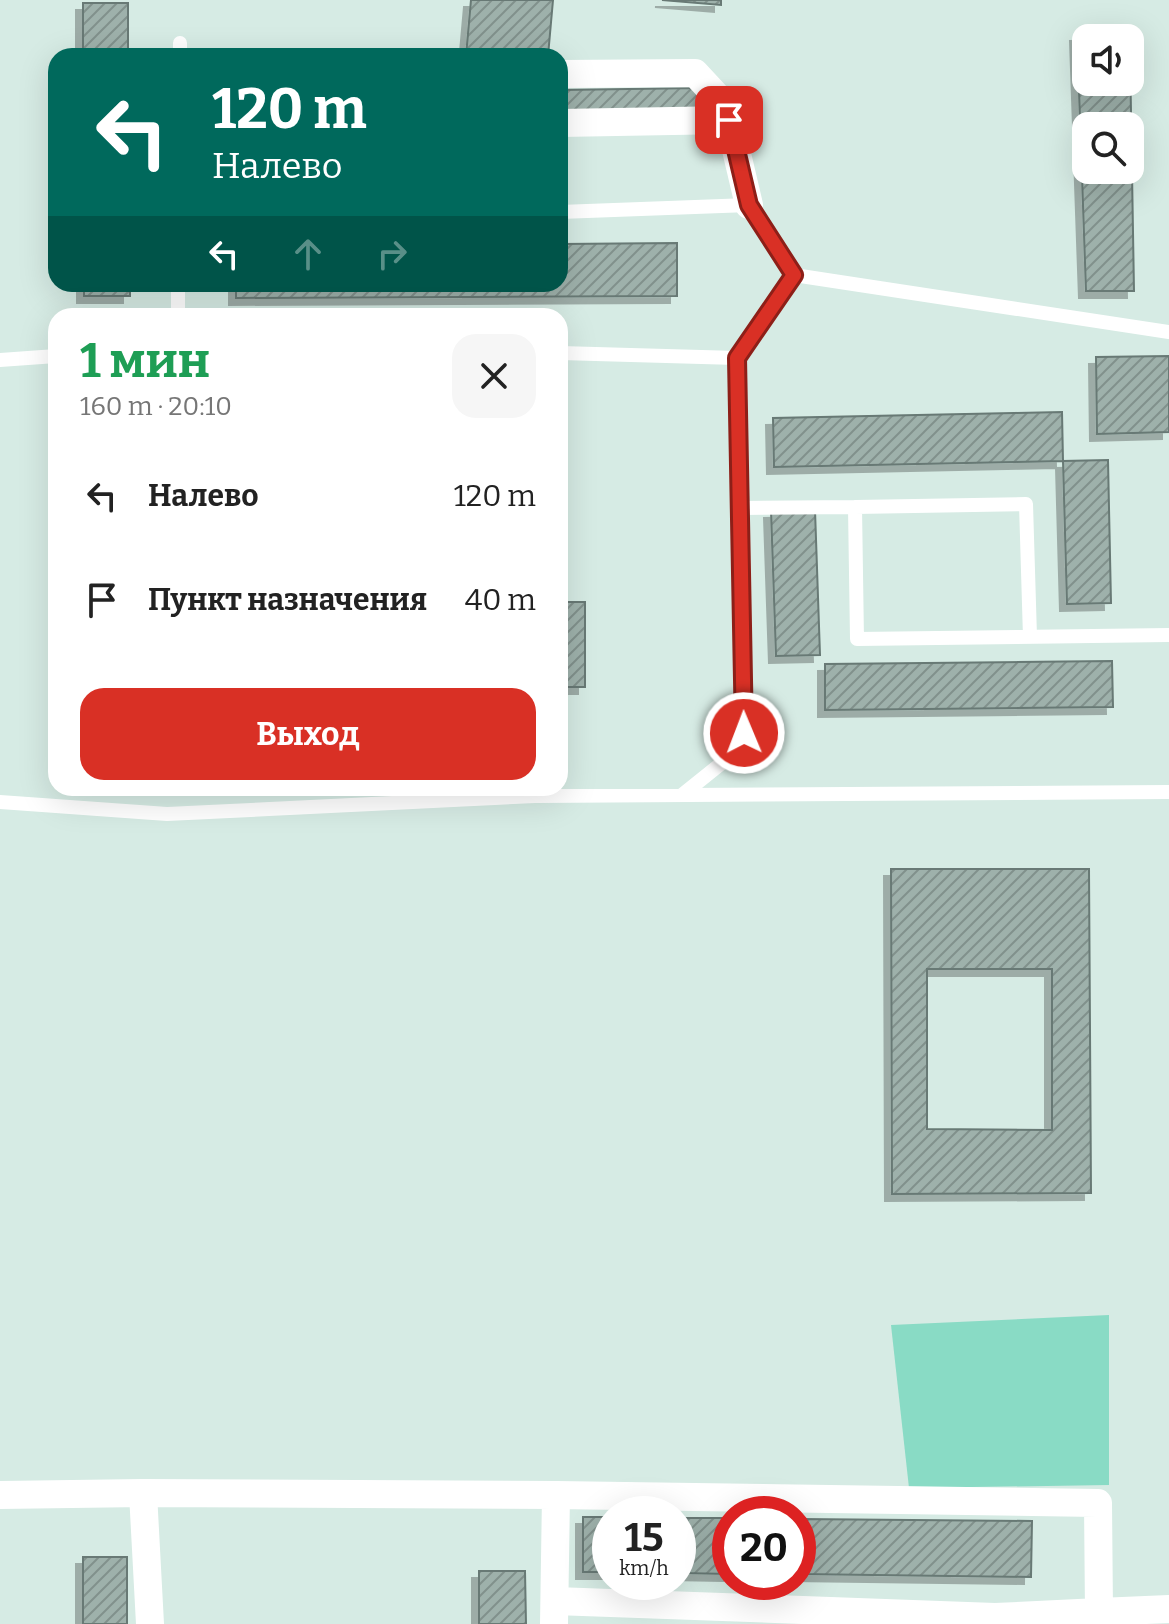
<!DOCTYPE html>
<html lang="ru">
<meta charset="utf-8">
<style>
:root{--surface:#fff;--page:#f6f6f6;--text:#222;--muted:#767676;--accent:#d93025}
body{margin:0;font-family:Bitter,serif;background:var(--page);color:var(--text);height:100vh;display:flex;flex-direction:column;font-size:30px;white-space:nowrap}
*{box-sizing:border-box;margin:0}
p{font-size:26px;color:var(--muted)}
.icon{flex:none;width:44px;height:44px;fill:none;stroke:currentColor;stroke-width:2;stroke-linecap:round;stroke-linejoin:round}
.map{position:relative;flex:1;overflow:hidden}
.panel{position:absolute;left:48px;top:308px;width:520px;height:488px;display:flex;flex-direction:column;background:var(--surface);border-radius:24px;box-shadow:0 8px 32px #0002}
.panel>*{flex:none}
.banner{position:absolute;left:48px;top:48px;width:520px;height:244px;border-radius:24px;box-shadow:0 8px 32px #0002;background:#00695c;color:#fff;overflow:hidden}
.controls{position:absolute;left:1072px;top:24px;display:grid;gap:16px}
.controls a{display:grid;place-items:center;width:72px;height:72px;border-radius:16px;background:var(--surface);box-shadow:0 8px 32px #0002;font-size:40px}
.speed{position:absolute;left:592px;top:1496px;display:flex;gap:16px;font-size:40px;font-weight:700;text-align:center}
.speed>*{display:grid;place-content:center;width:104px;height:104px;border-radius:50%;background:var(--surface);box-shadow:0 8px 32px #0002;line-height:1}
.speed small{font-size:20px;font-weight:400}
.speed .limit{border:12px solid #d22;background:#fff;color:#111}
.pin{position:absolute;display:grid;place-items:center;width:68px;height:68px;color:#fff;margin:-34px;border-radius:16px;box-shadow:0 4px 12px #0006}
.me{position:absolute;width:88px;margin:-44px;rotate:359deg;stroke-linejoin:round;filter:drop-shadow(0 0 6px #0008)}
.turn{display:flex;align-items:center;gap:28px;height:168px;padding:0 32px;font-size:36px}
.turn .icon{width:104px;height:104px;stroke-width:2.5}
.turn b{display:block;font-size:56px;line-height:68px}
.lanes{display:flex;align-items:center;height:76px;padding:0 32px;background:#0003;justify-content:center;gap:40px;direction:ltr}
.lanes .off{opacity:.35}
.round{display:grid;place-items:center;flex:none;width:84px;height:84px;border-radius:24px;background:var(--page)}
.summary{display:flex;align-items:center;justify-content:space-between;height:136px;padding:0 32px}
h1{font-size:48px;font-weight:700;line-height:60px;color:#1e9e55}
.action{display:flex;gap:16px;margin-top:auto;padding:16px 32px}
.action a{flex:1;height:92px;border-radius:24px;background:var(--accent);color:#fff;font-size:32px;font-weight:700;line-height:92px;text-align:center}
ul{padding:0;list-style:none}
li{display:flex;align-items:center;gap:24px;height:104px;padding:0 32px}
li div{flex:1}
li b{display:block;font-size:30px}
li em{font-style:normal}
.map>svg:first-child{display:block}
.green{fill:#89dbc5}
.building{fill:url(#building-hatch);stroke:#677974;stroke-width:2;fill-rule:evenodd;filter:url(#shadow)}
.lines{fill:none;stroke-linecap:round;stroke-linejoin:round}
.service{stroke:#fff;stroke-width:14}
.minor{stroke:#fff;stroke-width:28}
.route-casing{stroke:#8d1f18;stroke-width:20}
.route{stroke:#d93025;stroke-width:14}
</style>
<div class="map">
<svg width="1169" height="1624" viewBox="0 0 1169 1624">
<defs>
<pattern id="building-hatch" width="6" height="6" patternUnits="userSpaceOnUse" patternTransform="scale(2)"><rect width="6" height="6" fill="#9eb1ab"/><path d="M-1 1l2-2M0 6l6-6M5 7l2-2" fill="none" stroke="#81918c"/></pattern>
<filter id="shadow"><feDropShadow dx="-7" dy="7" stdDeviation="0" flood-color="#0004"/></filter>
</defs>
<rect width="100%" height="100%" fill="#d6ebe4"/>
<!-- green -->
<path class="green" d="M1109,1315V1485L909,1488L891,1325Z"/>
<!-- building -->
<path class="building" d="M471,0H553L548,56H466Z
M662,0H721V5Z
M83,3H128V56H83Z
M1130,33V38H1086V82H1130V54L1134,291H1086L1077,34ZM1086,126H1130V170H1086Z
M698,88L701,117H560V90Z
M677,243V296L236,298V284H560V244Z
M84,284H130V296H84Z
M1169,356V432L1097,434L1096,357Z
M1062,412L1063,461L774,467L773,418Z
M1108,460L1111,603L1067,604L1063,461Z
M815,510L820,655L776,656L771,511Z
M560,602H585V687H560Z
M1112,661L1113,707L825,710V664Z
M891,869H1089L1091,1193L892,1194ZM927,969H1052V1130L927,1129Z
M583,1517H610V1572H583Z
M678,1518H730V1574L678,1573Z
M798,1519L1032,1521L1031,1577L798,1574Z
M83,1557H127V1624H83Z
M479,1571H525L526,1624H479Z"/>
<g class="lines">
<!-- service -->
<path class="service" d="M180,56V43
M560,212L749,205L794,275
M178,316V284
M560,353L737,358L794,275L1169,332
M0,360L56,356
M855,507L1026,504L1030,637
M740,508L855,507L857,639L1169,635
M682,795L728,758L744,733L737,358
M0,802L167,814L535,796L1169,792"/>
<!-- minor -->
<path class="minor" d="M560,74L695,73L721,101L729,120L749,205
M560,123L729,120
M143,1493L556,1495
M0,1495L143,1493L150,1624
M555,1601L995,1617V1624
M995,1617L1099,1612
M554,1624L556,1495L1098,1503L1099,1612L1169,1609"/>
</g>
<g class="lines">
<defs>
<path id="route" d="M729,120L749,205L794,275L737,358L744,733"/>
</defs>
<!-- route casing -->
<use href="#route" class="route-casing"/>
<!-- route -->
<use href="#route" class="route"/>
</g>
</svg>
<div class="controls">
<a><svg class="icon" aria-label="sound" viewBox="0 0 24 24"><path d="M4 9h4l5-4v14l-5-4H4zM17 9q2 3 0 6"/></svg></a>
<a><svg class="icon" aria-label="search" viewBox="0 0 24 24"><circle cx="10" cy="10" r="6"/><path d="M15 15l6 6"/></svg></a>
</div>
<div class="speed"><div>15<small>km/h</small></div><div class="limit">20</div></div>
<div class="pin" style="left:729px;top:120px;background:#d93025"><svg class="icon" aria-label="arrive" viewBox="0 0 24 24"><path d="M6 21V4h12l-3 4 3 4H6"/></svg></div>
<svg class="me" style="left:744px;top:733px" viewBox="-20 -20 40 40"><circle r="17" fill="#d93025" stroke="#fff" stroke-width="3"/><path d="M0-11L8 9 0 5-8 9z" fill="#fff"/></svg>
<div class="banner">
<div class="turn"><svg class="icon" aria-label="left" viewBox="0 0 24 24"><path d="M17 20v-9H6M10 6l-5 5 5 5"/></svg><div><b>120 m</b>Налево</div></div>
<div class="lanes"><svg class="icon" aria-label="left" viewBox="0 0 24 24"><path d="M17 20v-9H6M10 6l-5 5 5 5"/></svg><svg class="icon off" aria-label="ahead" viewBox="0 0 24 24"><path d="M12 20V5M6 11l6-6 6 6"/></svg><svg class="icon off" aria-label="right" viewBox="0 0 24 24"><path d="M7 20v-9h11M14 6l5 5-5 5"/></svg></div>
</div>
<section class="panel">
<div class="summary"><div><h1>1 мин</h1><p>160 m · 20:10</p></div><a class="round"><svg class="icon" aria-label="close" viewBox="0 0 24 24"><path d="M6 6l12 12M18 6L6 18"/></svg></a></div>
<ul>
<li><svg class="icon" aria-label="left" viewBox="0 0 24 24"><path d="M17 20v-9H6M10 6l-5 5 5 5"/></svg><div><b>Налево</b></div><em>120 m</em></li>
<li><svg class="icon" aria-label="arrive" viewBox="0 0 24 24"><path d="M6 21V4h12l-3 4 3 4H6"/></svg><div><b>Пункт назначения</b></div><em>40 m</em></li>
</ul>
<div class="action"><a>Выход</a></div>
</section>
</div>
